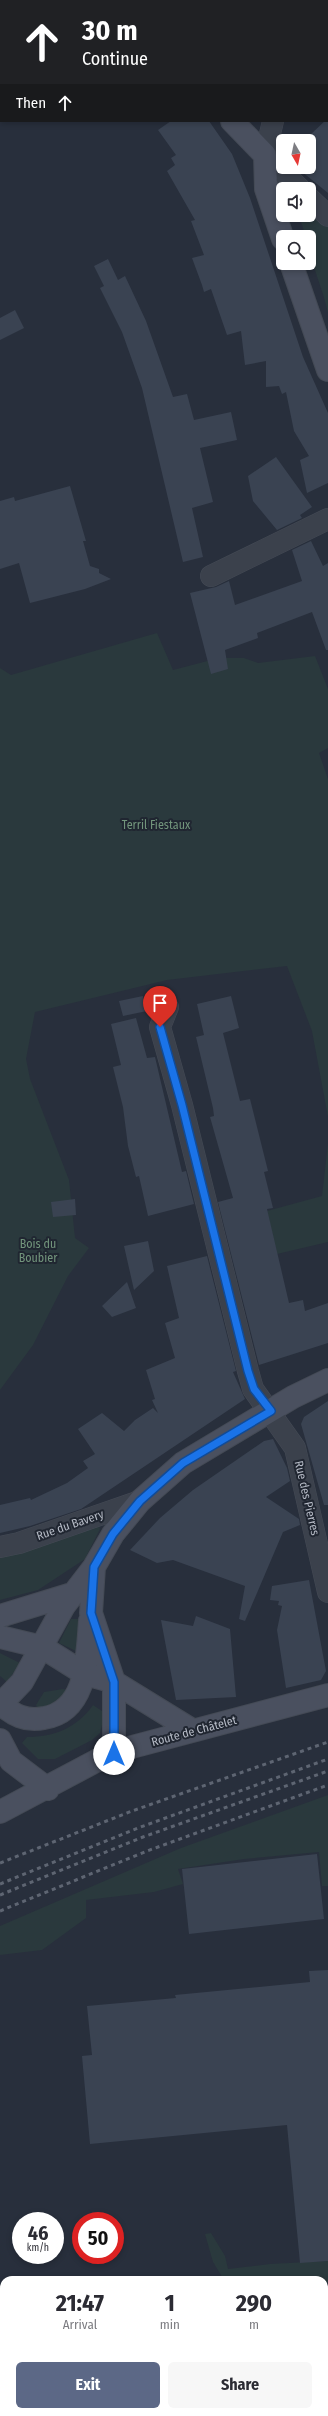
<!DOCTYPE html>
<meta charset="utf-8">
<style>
:root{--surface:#fff;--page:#f7f7f7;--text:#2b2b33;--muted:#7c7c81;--accent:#5c6886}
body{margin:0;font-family:"Fira Sans Condensed",sans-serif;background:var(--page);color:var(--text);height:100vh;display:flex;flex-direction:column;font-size:15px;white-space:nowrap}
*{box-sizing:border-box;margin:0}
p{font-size:13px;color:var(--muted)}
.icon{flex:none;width:22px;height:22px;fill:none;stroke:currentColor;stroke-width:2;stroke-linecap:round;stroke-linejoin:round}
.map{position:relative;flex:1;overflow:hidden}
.panel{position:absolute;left:0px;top:2276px;width:328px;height:140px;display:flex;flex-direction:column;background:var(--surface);border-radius:12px 12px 0 0;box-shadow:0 2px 6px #0003}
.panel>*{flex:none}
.top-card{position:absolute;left:0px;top:0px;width:328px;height:122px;box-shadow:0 2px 6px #0003;background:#202124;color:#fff;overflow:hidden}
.needle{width:26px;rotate:171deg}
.fabs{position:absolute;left:276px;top:134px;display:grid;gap:8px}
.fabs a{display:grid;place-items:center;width:40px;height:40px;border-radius:6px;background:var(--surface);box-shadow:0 2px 6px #0003;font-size:20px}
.speed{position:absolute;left:12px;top:2212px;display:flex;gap:8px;font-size:20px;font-weight:700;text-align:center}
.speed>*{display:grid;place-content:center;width:52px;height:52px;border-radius:50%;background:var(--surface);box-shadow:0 2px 6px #0003;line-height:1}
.speed small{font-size:10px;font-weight:400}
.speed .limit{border:6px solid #d22;background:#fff;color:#111}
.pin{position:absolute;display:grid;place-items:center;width:34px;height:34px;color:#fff;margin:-41px -17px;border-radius:50% 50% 50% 0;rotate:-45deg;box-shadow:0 0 4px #0007}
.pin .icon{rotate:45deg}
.me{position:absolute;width:44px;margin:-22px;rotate:0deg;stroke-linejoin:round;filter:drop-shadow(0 0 3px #0008)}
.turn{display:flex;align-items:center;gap:14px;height:84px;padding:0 16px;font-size:18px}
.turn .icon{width:52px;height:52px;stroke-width:2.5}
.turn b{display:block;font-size:28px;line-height:34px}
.then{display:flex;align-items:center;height:38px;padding:0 16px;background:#0003;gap:8px;font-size:15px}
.eta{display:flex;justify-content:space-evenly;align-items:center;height:68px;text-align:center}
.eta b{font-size:24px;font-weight:700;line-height:28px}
.cta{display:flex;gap:8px;margin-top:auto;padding:8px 16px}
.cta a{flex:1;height:46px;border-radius:6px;background:var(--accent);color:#fff;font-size:16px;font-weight:700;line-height:46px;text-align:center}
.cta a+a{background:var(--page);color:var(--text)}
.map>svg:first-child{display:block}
.green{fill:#2a393d}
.building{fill:#3a4352}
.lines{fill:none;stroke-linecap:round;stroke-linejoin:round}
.street-casing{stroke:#444a55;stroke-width:22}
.secondary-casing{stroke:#444a55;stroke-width:24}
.street{stroke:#3b414c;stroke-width:21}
.secondary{stroke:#4a505f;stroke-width:22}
.rail{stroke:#5e6572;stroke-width:3;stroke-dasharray:4 4;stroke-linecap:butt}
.route-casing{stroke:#114b97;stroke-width:10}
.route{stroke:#1a73e8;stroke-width:7}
.labels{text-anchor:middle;stroke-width:4;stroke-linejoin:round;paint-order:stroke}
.park-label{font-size:12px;fill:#72957c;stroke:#202631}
.street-label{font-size:12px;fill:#b7bcc7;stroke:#202631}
</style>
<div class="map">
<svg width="328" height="2416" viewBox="0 0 328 2416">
<rect width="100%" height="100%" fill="#282f3c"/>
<!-- green -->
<path class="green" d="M309,207L328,226V313C323,288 309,262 309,237H306L301,222L289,218L288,215H309Z
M157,633L173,670L219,658H244L258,663L315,656L328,689V748L319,753L328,779V1117L312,1031L287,966L167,980L35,1012L26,1059L30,1079L69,1180L75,1238L89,1248L68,1276L33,1345L0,1390V668L11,675Z
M328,1143V1242L277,1254L267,1211L322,1196Z
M99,1526L100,1529L85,1559L38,1590L0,1600V1557Z
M71,1619H78L79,1645L76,1651L59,1643Z
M0,1653L20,1663L7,1682L0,1676Z
M63,1689L71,1691L58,1705L38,1708L36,1705L44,1692Z
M93,1705L105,1713L100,1733L92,1740L55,1759H38L22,1743L27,1737C54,1737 77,1728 93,1705Z
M328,1795V1886H322L319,1852L244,1859L178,1869L183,1884L154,1892L86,1900V1918L42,1950L0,1955V1926L181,1848Z
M211,2233L225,2256L228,2269L270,2264L328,2261V2282L324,2283V2280H224L213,2262L205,2234Z
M202,2412H229L230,2416H204Z"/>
<!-- building -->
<path class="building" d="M328,118V193L301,171L305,167H309L311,162L309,136Z
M171,121H209L232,154L250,198L303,357L328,413V483L307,493L300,460L309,456L294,431L286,392L282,394L279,386L266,387V361L245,365L241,331L227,335L211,289L204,292L202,285L192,258L204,255L191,221L195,220L167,171L175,165L171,158L176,155L158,130Z
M108,259L118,280L125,276L146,321L173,397L187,394L194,420L231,412L237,440L200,448L213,502L192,508L203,557L183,562L142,388L122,332L100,288L104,286L94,266Z
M15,310L24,328L0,340V318Z
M276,457L312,507L300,515L302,518L277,530L253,501L248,476Z
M70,486L86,541H83L90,566L99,569V573L111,579L85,589L30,603L19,563L0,569V501L14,497L15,501Z
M311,541L323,566L328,563V650H326L312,612L257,633L258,638L225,650L228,669L211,674L190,593L216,587L229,581L235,605L302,581L292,550Z
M143,996L147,1011L123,1016L119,1001Z
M231,996L239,1028L223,1033L240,1101L250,1099L268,1171L264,1172L273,1208L267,1209L289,1303L303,1300L305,1311L328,1303V1343L259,1365L218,1202L233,1198L210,1117L214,1116L213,1108L196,1037L204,1035L197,1004Z
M136,1018L147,1058L155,1057L182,1172L186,1171L194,1204L148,1216L139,1176L136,1177L128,1146L123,1107L113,1067L121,1065L111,1024Z
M75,1199L76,1215L53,1217L51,1202Z
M148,1241L154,1271L134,1290L124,1246Z
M207,1256L236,1371L233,1372L245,1399L81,1509L30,1526L0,1533V1505L30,1498L31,1500L67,1483L88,1468L83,1461L95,1454L78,1429L102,1413L124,1431L135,1420L153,1408L158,1413L152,1400L155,1399L146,1370L175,1358L165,1323L179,1318L167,1266Z
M127,1282L136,1308L112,1317L102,1306Z
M328,1401V1505H324L301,1424L304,1417Z
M273,1439L287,1468L290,1481L266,1497L299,1519L300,1525L283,1532L245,1621L239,1619L245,1586L173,1560L157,1563L130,1550L160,1518L193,1490L264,1441Z
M309,1580L326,1671L321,1680L286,1688L277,1630L282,1606L278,1605L279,1601L270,1600L272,1586Z
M196,1616L230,1629L236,1697L176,1700L161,1620L193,1626Z
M317,1854L324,1919L189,1934L182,1869Z
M328,1970V2261L300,2263L287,2125L90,2144L82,2056L92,2055L87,2006L176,1998L175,1995L310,1982L309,1971Z"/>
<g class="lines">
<defs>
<path id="street" d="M296,1V0
M273,121L265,155L300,189
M309,198L328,216
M211,576L328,519
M168,1007L160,1027L182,1105L248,1371L253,1389L295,1448L328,1592
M0,1547L19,1543L140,1501"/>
<path id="secondary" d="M139,0L140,1
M232,121L265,155L266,189L283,239
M291,263L328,370
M94,1567L91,1613L114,1682V1754
M0,1616L75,1593
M0,1637L42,1647L85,1674L114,1682L192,1730
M0,1703C13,1715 26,1722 44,1718C88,1711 87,1656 90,1621
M0,1705L22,1682L64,1606L94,1567L113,1534L140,1501L183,1463L293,1397L328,1380
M0,1740L11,1761L48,1789
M0,1812L96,1761L132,1747L328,1695"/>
</defs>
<!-- street casing -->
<use href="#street" class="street-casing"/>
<!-- secondary casing -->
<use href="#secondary" class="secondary-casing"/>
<!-- street -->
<use href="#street" class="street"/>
<!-- secondary -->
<use href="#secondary" class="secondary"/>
<!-- rail -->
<path class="rail" d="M0,1863L132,1811L328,1742
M0,1884L138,1828L328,1759
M0,1895L143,1837L328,1771
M0,1911L147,1851L328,1785"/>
</g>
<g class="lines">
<defs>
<path id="route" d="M114,1754V1682L91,1613L94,1567L113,1534L140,1501L183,1463L271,1411L254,1389L248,1371L182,1105L160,1027"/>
</defs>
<!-- route casing -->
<use href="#route" class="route-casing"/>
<!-- route -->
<use href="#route" class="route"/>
</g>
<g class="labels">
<!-- park labels -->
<g class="park-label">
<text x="156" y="829">Terril Fiestaux</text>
<text x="38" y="1248">Bois du<tspan x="38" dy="14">Boubier</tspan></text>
</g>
<!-- street labels -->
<g class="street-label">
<text transform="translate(307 1498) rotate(77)" y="4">Rue des Pierres</text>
<text transform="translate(70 1525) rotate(-19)" y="4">Rue du Bavery</text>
<text transform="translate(194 1731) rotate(-15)" y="4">Route de Châtelet</text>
</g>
</g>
</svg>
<div class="fabs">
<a><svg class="needle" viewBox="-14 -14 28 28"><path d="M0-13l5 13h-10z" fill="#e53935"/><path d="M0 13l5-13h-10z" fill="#7c7c81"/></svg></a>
<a><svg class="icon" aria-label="sound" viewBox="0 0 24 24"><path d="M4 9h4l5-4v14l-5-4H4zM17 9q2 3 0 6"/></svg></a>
<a><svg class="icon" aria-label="search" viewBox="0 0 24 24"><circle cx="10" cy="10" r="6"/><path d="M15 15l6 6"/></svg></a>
</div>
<div class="speed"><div>46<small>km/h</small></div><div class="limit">50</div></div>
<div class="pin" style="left:160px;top:1027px;background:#d93025"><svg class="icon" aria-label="arrive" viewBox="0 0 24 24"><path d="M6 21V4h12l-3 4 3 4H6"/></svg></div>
<svg class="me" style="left:114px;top:1754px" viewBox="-20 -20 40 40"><circle r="19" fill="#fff"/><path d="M0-13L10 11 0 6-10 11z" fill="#1a73e8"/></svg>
<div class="top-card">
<div class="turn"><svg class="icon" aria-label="ahead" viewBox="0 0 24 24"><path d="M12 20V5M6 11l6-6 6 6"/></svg><div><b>30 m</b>Continue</div></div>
<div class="then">Then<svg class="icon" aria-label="ahead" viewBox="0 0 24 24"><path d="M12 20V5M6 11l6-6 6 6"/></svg></div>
</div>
<section class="panel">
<div class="eta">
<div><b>21:47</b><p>Arrival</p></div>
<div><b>1</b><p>min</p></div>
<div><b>290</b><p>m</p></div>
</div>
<div class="cta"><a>Exit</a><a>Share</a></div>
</section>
</div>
